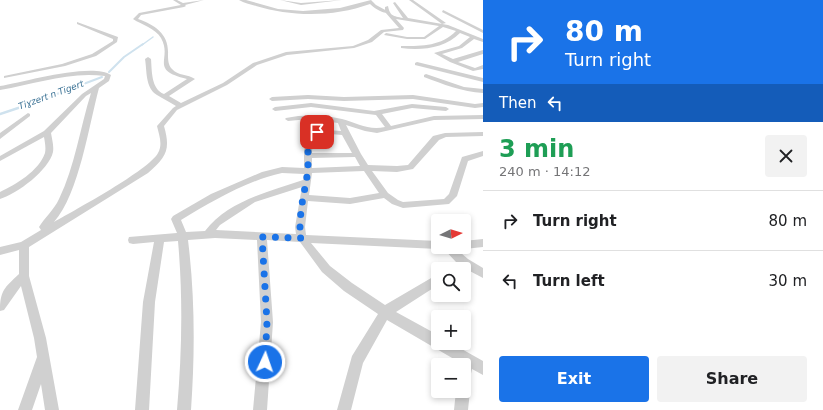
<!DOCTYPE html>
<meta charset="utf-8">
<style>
:root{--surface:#fff;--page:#f2f2f2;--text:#202124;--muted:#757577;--line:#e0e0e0;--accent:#1a73e8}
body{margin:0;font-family:"DejaVu Sans",sans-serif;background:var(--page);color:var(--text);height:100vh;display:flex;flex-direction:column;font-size:15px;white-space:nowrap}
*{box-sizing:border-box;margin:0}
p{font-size:13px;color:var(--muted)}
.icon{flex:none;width:22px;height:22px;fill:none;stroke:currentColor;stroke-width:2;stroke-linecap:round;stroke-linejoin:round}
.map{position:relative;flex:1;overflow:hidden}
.sheet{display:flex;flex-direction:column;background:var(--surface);width:340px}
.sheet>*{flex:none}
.top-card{background:#1a73e8;color:#fff;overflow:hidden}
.needle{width:26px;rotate:85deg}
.buttons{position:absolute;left:431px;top:214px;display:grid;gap:8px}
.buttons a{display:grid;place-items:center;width:40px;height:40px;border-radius:4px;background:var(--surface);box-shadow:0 2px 6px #0003;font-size:20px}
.pin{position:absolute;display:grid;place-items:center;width:34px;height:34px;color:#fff;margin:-17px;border-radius:8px;box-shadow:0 2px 6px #0006}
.me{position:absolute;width:44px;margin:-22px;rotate:3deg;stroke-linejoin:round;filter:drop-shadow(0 0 3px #0008)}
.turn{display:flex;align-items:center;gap:14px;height:84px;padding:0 16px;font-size:18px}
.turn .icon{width:52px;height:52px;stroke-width:2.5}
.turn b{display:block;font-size:28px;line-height:34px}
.then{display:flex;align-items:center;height:38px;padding:0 16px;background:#0003;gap:8px;font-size:15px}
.round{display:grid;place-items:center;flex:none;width:42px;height:42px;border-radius:4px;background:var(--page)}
.headline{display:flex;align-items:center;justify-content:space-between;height:68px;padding:0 16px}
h1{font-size:24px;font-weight:700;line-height:30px;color:#1e9e55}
.cta{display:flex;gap:8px;margin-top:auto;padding:8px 16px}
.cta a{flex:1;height:46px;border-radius:4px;background:var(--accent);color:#fff;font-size:16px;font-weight:700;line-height:46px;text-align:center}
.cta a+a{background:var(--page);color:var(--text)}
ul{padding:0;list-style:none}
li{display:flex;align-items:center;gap:12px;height:60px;padding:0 16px;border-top:1px solid var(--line)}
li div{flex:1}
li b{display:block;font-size:15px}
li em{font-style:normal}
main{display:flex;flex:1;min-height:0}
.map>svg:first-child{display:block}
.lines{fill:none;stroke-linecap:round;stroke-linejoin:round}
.stream-far2{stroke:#cfe2ee;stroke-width:1.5}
.stream-far1{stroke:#cfe2ee;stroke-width:2}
.stream{stroke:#cfe2ee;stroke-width:2.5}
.minor{fill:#d0d0d0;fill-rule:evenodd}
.tertiary{fill:#d0d0d0;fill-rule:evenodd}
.route{stroke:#1a73e8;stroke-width:7;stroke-dasharray:0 12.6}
.labels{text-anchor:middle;stroke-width:4;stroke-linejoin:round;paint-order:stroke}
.far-water-label{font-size:9px;font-style:italic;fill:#3f7597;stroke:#fff}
</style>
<main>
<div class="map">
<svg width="483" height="410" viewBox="0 0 483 410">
<rect width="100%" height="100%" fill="#fff"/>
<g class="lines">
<!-- stream-far2 -->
<path class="stream-far2" d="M142,45L153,37"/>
<!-- stream-far1 -->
<path class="stream-far1" d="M109,72L124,57L143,44
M33,103L102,77"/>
<!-- stream -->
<path class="stream" d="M0,114L36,102"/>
<!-- minor -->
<path class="minor" d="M173,0H177L183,3L204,0L185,5L186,6L184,7L141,15L138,19C155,25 169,34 168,54C168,59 168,65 172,69C178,76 188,74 195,79L169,96L181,103L223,83L253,63L286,52L353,46L368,40L381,30L399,28L385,12V7L388,6C390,16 393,16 403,18L393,3L395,2L408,18L448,25L483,39V42L474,39L462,48L442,54L453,59L483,50V54L458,62L475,68L483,65V69L473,71L450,62L434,53L459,46L470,37L460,33C445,48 422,51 401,48V46H403C423,46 441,46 456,31L443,27L425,39H407L384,35L386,33L407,37H424L439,26L396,19L404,28L403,30L384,32L372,42L354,48L287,55L257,65L227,85L177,110L164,126C171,150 166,157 148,173L29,247V276L46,338L59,410H45L41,384L32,410H18L37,357L34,338L21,286L4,310L0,311C0,291 4,288 19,274V250L0,255V247L21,242L41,230L39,227C45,217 54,210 59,199C75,166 80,128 91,93L86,96L51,133C52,139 54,146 53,152C49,170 17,194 0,199V192C15,185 39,171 45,153C46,148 45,143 44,137L0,161V156L44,131L82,94L104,79L105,76C70,71 35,84 0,90V86C24,82 92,62 111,75L109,81L99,88C89,125 79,194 54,222C75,210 149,170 158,153C163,144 159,135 157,126L173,108L176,106C170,102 163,99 157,95C145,88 147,70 145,59L148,57L151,59C152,71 151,89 164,94L187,79C148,70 173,59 161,38C155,28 142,25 133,19L139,13L181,5Z
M280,0L301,3L342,0L301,5Z
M409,0H413L446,23L442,24Z
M443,10L483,30V33L442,12Z
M77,22L118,37L117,42L96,56L65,66L4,78V76L62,64L92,54L113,41V39L77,24Z
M417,62L483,78V82L415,65V63Z
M426,74L464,87L483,89V93C462,92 443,84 424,77V75Z
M308,95L344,97L413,95L475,104L483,103V107L475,108L413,99L344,101L308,99L272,101L269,99L272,97Z
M311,103L374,111L412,104L446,107L449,109L446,111L412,108L382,114L391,126L434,116L483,115V119L434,120L377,133L365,131L346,125L361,154L368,165L397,166L408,165L433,136L445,133L483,132V136L446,137L439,140L413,169L397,172L372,171L388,193L398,200L403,202L444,199L449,194L462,157L483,151V156L468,161L457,196L449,204L403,208L392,204L384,198L350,204L308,201L305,227L306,235L438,241V247H454L468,259L483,268V278L464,268L462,269H449L450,266L456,262L442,247L438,249L311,243L330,266L352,283L385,305L438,274V285L396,312L438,335V343H451L483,361V375L472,369L469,383L464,385L468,386L470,391L468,410H454L456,391H464V365H459V362L387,320L363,363L351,410H337L352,356L378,314L344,291L322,272L300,242L267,240L273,322L267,410H253L261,322L257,240L215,238L188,240C195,297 195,353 191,410H177C182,353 183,297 178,241L164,242L155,302L149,410H135L143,302L154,242L133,244L129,243L128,240L129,237L177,233L171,219L173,216L211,194L262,172L282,167L304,168V150L314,129L341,131L338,123L309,119L288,121L285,119L286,118C304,114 324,115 342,119C357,123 369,131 385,127L376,115L311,107L275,111L272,109L275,107ZM319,133L342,135L352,153H312V150ZM355,157L360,166L312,168V158ZM364,171L379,193L350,198L309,195L312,173ZM282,173L304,174L303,180C268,192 228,201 205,231L186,232L181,220C213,201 246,181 282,173ZM302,187L295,227L296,234L216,230L220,225L255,202Z
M28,113L30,114V116L0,139V133Z
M483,239V247L464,249L460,247H464V241Z"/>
<!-- tertiary -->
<path class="tertiary" d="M239,0H246L278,9L303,11L340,8L371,0L376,5L389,12C384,15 374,8 370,4C334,17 292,17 256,6C250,4 244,3 239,0Z"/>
</g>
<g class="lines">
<!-- route -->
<path class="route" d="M265,362L267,322L262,237L302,238L300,227L301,209L308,171V150L317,132"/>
</g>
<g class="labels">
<!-- far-water labels -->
<g class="far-water-label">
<text transform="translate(51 95) rotate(-20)" y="3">Tiɣzert n Tigert</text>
</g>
</g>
</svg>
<div class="buttons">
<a><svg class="needle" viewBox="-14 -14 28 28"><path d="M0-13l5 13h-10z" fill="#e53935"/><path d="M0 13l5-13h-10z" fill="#757577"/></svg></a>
<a><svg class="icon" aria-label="search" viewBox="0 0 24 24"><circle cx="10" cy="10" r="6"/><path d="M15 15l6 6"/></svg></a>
<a>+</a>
<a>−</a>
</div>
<div class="pin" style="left:317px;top:132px;background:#d93025"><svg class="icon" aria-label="arrive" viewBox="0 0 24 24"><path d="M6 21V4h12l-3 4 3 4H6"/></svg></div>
<svg class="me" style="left:265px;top:362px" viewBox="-20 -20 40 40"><circle r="17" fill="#1a73e8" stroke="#fff" stroke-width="3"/><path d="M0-11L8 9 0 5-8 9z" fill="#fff"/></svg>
</div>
<section class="sheet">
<div class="top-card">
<div class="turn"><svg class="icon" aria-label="right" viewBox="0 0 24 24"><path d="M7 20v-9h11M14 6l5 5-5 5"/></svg><div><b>80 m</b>Turn right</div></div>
<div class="then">Then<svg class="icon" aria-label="left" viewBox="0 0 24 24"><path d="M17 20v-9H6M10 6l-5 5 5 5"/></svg></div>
</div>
<div class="headline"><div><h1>3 min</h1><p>240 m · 14:12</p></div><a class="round"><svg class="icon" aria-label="close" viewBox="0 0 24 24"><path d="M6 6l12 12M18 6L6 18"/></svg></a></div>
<ul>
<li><svg class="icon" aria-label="right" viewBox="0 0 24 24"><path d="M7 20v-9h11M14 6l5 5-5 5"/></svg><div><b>Turn right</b></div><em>80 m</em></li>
<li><svg class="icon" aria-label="left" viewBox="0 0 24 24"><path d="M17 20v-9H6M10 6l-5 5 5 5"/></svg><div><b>Turn left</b></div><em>30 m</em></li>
</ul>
<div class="cta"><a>Exit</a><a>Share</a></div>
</section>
</main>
